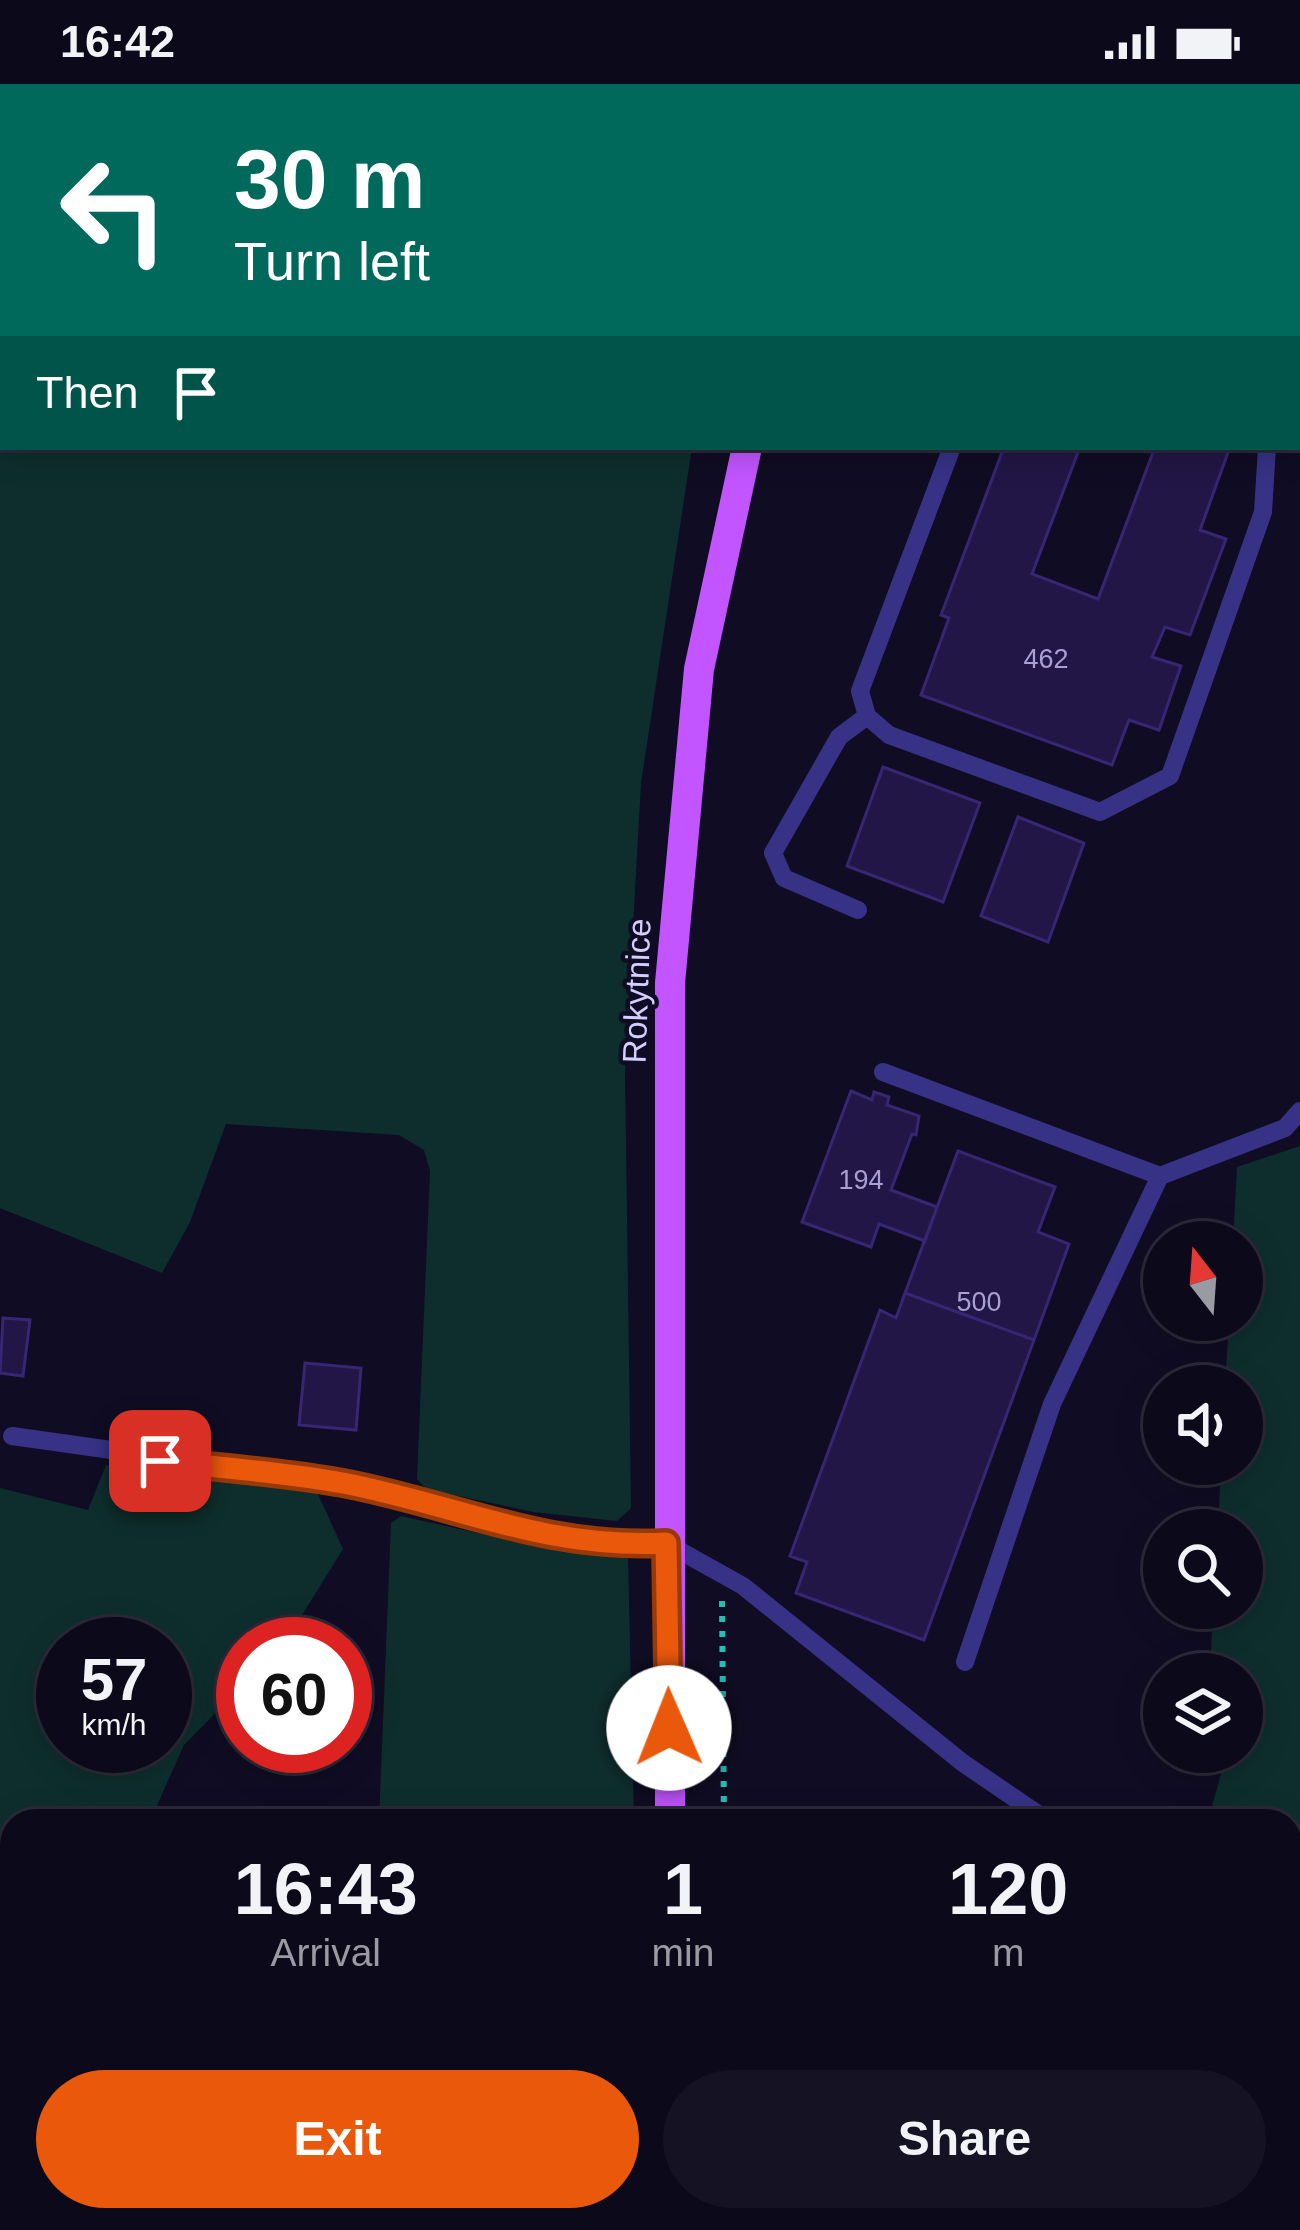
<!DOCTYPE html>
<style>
:root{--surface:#0c091a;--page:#151223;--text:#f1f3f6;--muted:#9a9aa2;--line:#2c2a39;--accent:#ea580c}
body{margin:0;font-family:Arial,sans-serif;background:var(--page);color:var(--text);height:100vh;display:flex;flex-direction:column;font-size:45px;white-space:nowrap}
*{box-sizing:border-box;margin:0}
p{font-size:39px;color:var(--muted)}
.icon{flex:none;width:66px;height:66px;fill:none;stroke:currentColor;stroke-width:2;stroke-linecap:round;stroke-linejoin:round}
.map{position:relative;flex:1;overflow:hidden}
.panel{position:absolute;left:0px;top:1725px;width:1302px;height:423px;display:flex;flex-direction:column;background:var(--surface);border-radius:36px 36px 0 0;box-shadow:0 6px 30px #0003,0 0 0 3px var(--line)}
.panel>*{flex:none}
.hud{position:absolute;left:0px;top:0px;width:1302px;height:366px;box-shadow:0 6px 30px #0003,0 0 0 3px var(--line);background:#00695c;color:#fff;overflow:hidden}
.needle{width:78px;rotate:343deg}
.fabs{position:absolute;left:1143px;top:1137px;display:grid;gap:24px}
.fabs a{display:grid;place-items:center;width:120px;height:120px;border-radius:50%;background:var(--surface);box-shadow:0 6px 30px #0003,0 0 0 3px var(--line);font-size:60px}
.speed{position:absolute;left:36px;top:1533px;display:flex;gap:24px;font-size:60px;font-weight:700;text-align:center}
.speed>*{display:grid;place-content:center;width:156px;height:156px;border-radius:50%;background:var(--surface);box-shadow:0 6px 30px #0003,0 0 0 3px var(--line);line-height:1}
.speed small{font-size:30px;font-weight:400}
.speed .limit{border:18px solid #d22;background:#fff;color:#111}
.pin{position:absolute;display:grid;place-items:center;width:102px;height:102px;color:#fff;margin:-51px;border-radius:24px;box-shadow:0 6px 18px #0006}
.me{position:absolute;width:132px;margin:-66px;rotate:359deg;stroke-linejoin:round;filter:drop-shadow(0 0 9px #0008)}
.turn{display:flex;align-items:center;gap:42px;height:252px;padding:0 36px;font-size:54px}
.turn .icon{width:156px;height:156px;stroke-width:2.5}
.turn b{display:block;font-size:84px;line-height:102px}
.then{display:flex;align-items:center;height:114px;padding:0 36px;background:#0003;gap:24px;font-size:45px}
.eta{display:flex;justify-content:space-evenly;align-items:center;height:204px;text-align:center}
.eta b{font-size:72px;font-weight:700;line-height:84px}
.cta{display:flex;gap:24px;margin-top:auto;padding:24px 36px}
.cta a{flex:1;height:138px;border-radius:72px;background:var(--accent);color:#fff;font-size:48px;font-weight:700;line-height:138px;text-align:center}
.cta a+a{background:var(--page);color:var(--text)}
.status{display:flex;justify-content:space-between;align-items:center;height:84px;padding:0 60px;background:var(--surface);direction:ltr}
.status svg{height:33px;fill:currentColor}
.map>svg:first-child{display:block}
.green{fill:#0e2e2d;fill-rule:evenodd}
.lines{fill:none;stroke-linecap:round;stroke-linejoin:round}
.stream{stroke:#051b43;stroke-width:10}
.building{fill:#211646;stroke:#372674;stroke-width:3}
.path{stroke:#23beb7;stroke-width:6;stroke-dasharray:6 9;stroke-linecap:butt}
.service{stroke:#373286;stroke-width:18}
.primary{stroke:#c255ff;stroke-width:30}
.route-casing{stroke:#983908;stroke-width:30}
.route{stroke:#ea580c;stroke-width:21}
.labels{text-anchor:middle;stroke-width:9;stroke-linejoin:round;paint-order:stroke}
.number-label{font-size:27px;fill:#a7a0d1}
.street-label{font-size:33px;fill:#d4ceff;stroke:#100c23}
</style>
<div class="status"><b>16:42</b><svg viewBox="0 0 49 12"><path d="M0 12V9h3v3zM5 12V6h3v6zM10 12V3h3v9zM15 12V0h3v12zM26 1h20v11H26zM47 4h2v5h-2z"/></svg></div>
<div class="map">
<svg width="1300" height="2146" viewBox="0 0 1300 2146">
<rect width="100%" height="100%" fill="#100c23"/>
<!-- green -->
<path class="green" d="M0,0H827L3,3V363H692L641,699L625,986L631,1424L617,1437L533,1428L427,1405L417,1395L430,1087L424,1066L399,1051L226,1040L190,1138L162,1189L0,1124Z
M1300,1062V1744L1290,1743V1737L1211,1726L1227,1668H1242V1590H1219L1211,1567L1213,1524H1242V1446H1218L1221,1380H1242V1302H1225L1229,1236H1242V1158H1233L1237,1083Z
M106,1381L317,1408L343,1465L284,1560H243V1601L184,1661L150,1737H12V1949L0,1963V1404L88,1426ZM63,1560H165V1662H63Z
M401,1432L531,1461L628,1472L634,1737H379L391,1439Z
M398,2136H495L492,2146H403Z
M521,2136H630L629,2146H518Z"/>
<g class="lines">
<!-- stream -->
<path class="stream" d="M1290,1923L1300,1902
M839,2136L840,2146
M1227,2146L1229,2136"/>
</g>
<!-- building -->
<path class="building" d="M1151,0H1221L1149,3Z
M1004,363H1080L1032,490L1098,515L1155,363H1230L1200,446L1226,455L1190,551L1165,543L1152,573L1181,582L1159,646L1129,636L1112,681L921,611L949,534L941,531Z
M883,683L980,719L943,818L847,782Z
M1018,733L1084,759L1048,858L981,832Z
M851,1007L872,1016L874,1008L889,1013L887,1021L919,1032L916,1051L912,1050L891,1106L937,1123L925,1157L879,1140L871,1163L802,1138Z
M958,1067L1055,1103L1038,1148L1069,1160L1034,1256L905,1209Z
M905,1209L1034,1256L924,1556L796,1509L807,1478L790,1472L880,1226L896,1234Z
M3,1234L30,1236L23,1292L0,1289Z
M305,1279L361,1284L356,1346L299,1341Z"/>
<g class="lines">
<!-- path -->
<path class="path" d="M722,1517L724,1737
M722,2136V2146"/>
<!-- service -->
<path class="service" d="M1088,3L1090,0
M1254,3L1256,0
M952,363L860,607L867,632L889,651L1100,728L1170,692L1263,428L1267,363
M858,826L784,794L773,769L839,653L867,632
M883,988L1160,1092L1285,1044L1300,1027
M12,1352L345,1399L523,1449L627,1461L666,1459L743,1502L963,1679L1048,1737
M965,1578L1052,1320L1160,1092
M0,2066L12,2061"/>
<!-- primary -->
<path class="primary" d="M880,3L882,0
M670,1737V899L699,585L747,363
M672,2146V2136"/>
</g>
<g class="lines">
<defs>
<path id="route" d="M160,1377C221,1384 283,1388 343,1399C458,1421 542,1465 666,1459L669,1644"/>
</defs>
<!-- route casing -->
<use href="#route" class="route-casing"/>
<!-- route -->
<use href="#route" class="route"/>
</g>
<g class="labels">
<!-- number labels -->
<g class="number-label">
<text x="1046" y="584">462</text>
<text x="861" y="1105">194</text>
<text x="979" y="1227">500</text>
</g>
<!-- street labels -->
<g class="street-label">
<text transform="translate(636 907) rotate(-88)" y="12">Rokytnice</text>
</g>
</g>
</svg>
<div class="fabs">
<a><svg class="needle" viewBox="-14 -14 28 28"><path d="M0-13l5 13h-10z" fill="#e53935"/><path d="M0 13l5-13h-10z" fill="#9a9aa2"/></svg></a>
<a><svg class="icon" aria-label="sound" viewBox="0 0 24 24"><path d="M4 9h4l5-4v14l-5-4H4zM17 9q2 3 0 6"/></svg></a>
<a><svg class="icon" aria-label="search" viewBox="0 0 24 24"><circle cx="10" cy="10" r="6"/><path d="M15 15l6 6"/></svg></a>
<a><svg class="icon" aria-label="layers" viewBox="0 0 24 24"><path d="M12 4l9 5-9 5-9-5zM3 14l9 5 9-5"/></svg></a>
</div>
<div class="speed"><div>57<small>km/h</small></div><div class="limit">60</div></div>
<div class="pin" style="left:160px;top:1377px;background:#d93025"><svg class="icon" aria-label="arrive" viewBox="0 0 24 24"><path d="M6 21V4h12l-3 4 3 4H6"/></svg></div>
<svg class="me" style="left:669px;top:1644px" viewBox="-20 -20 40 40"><circle r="19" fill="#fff"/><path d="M0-13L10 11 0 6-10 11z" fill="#ea580c"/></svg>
<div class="hud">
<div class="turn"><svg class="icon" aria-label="left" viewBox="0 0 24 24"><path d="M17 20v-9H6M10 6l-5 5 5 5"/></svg><div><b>30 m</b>Turn left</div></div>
<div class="then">Then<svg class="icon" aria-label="arrive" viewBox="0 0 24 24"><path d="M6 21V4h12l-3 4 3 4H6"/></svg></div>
</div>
<section class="panel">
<div class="eta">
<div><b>16:43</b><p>Arrival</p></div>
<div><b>1</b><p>min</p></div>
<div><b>120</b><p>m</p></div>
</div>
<div class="cta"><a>Exit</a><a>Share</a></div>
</section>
</div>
